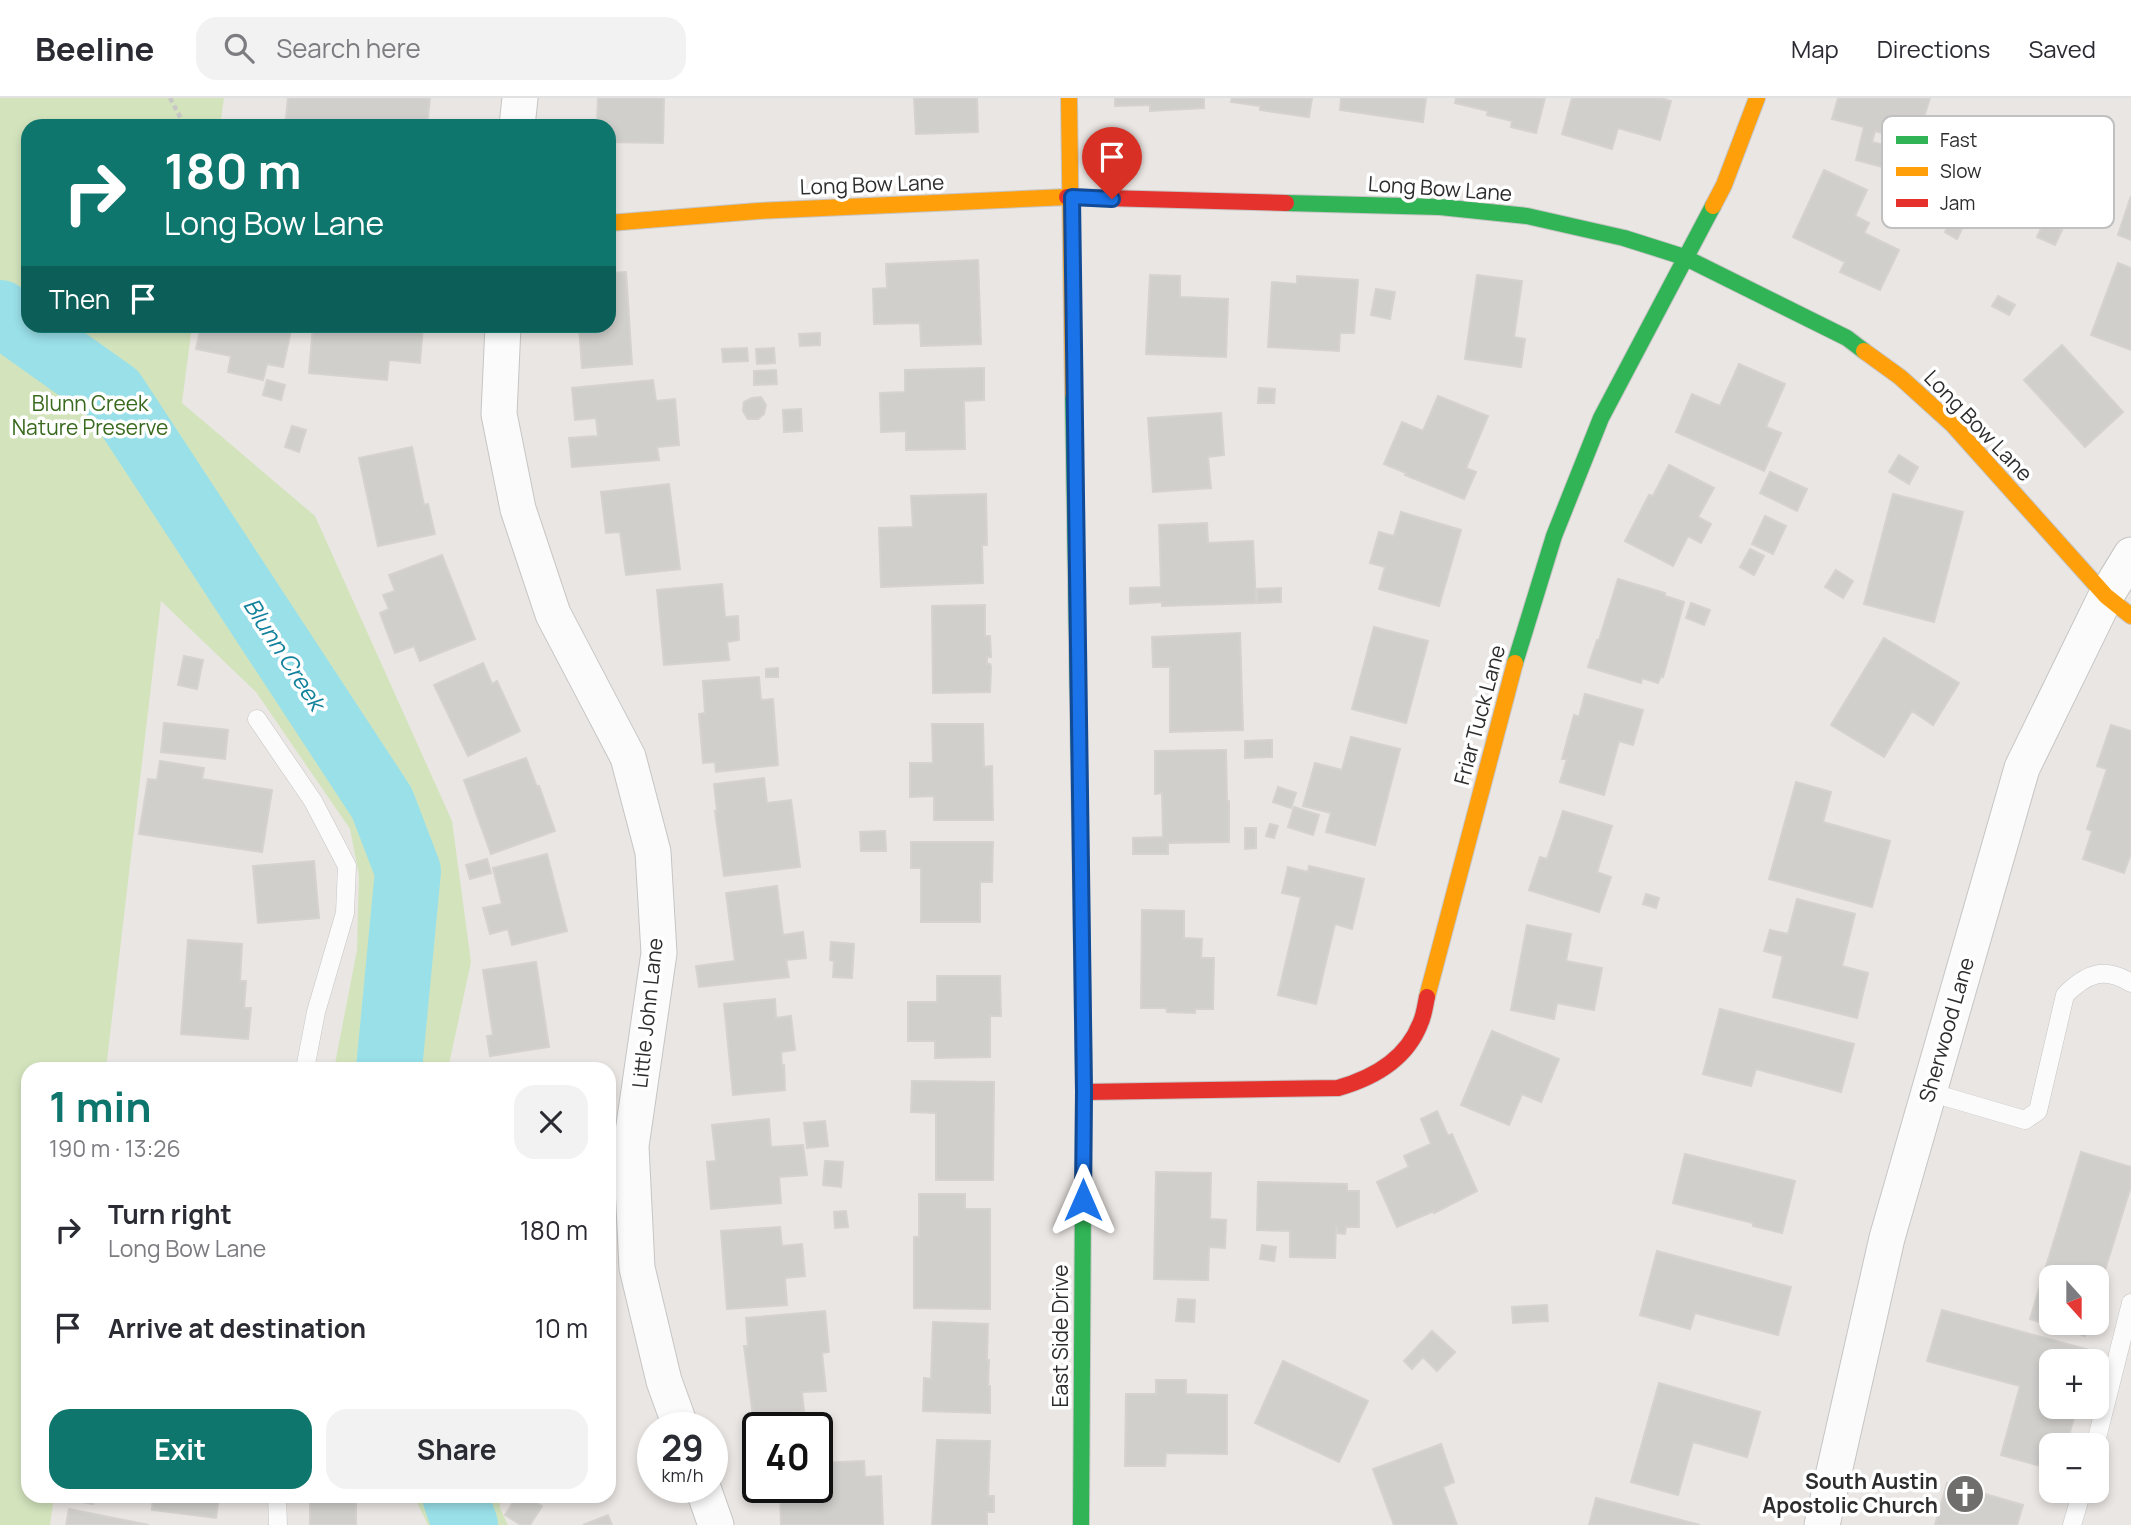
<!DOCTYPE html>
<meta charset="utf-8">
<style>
:root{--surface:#fff;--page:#f2f2f3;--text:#2b2b33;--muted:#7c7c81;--line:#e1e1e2;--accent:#0f766e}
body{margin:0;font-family:Manrope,sans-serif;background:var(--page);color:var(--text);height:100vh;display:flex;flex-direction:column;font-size:26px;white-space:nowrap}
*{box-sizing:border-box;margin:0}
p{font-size:23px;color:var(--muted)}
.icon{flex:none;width:38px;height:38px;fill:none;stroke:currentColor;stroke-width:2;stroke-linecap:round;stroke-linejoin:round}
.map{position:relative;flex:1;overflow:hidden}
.side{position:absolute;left:21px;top:964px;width:595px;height:441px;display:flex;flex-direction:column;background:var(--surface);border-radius:21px;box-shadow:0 4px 10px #0003}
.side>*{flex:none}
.hud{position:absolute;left:21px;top:21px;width:595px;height:214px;border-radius:21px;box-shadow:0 4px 10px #0003;background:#0f766e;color:#fff;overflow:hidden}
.needle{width:46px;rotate:159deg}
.buttons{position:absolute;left:2039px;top:1167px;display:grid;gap:14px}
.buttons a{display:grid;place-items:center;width:70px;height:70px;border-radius:14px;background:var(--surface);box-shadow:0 4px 10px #0003;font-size:35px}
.speed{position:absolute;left:637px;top:1314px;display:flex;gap:14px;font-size:35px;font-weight:700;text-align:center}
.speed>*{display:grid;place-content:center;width:91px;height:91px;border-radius:50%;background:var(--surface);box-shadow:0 4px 10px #0003;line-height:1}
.speed small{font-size:18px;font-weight:400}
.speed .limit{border:4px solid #111;border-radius:10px;background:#fff;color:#111}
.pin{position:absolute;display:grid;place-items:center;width:60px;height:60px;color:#fff;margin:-72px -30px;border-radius:50% 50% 50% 0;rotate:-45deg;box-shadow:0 0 7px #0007}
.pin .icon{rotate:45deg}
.me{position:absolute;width:77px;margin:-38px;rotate:0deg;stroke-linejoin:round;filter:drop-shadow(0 0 5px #0008)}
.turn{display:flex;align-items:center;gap:24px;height:147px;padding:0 28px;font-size:32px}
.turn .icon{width:91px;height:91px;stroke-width:2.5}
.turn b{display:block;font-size:49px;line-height:60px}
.then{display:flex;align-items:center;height:66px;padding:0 28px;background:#0003;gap:14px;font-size:26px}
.round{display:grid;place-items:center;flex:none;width:74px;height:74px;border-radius:21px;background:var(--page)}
.overview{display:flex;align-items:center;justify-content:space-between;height:119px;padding:0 28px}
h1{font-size:42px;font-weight:700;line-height:52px;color:var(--accent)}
.cta{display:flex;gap:14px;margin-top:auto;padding:14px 28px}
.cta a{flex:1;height:80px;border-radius:21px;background:var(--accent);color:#fff;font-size:28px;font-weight:700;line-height:80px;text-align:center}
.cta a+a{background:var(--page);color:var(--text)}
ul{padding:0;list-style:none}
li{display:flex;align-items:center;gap:21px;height:98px;padding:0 28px}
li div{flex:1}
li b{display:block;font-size:26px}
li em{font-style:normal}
header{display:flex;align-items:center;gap:42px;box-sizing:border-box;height:98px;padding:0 35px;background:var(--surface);border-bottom:2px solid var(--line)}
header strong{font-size:33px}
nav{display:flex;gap:38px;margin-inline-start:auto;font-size:24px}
.search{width:490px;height:63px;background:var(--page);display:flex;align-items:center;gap:18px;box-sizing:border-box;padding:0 24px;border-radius:21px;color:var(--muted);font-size:26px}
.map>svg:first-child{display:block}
.green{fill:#d3e4bd}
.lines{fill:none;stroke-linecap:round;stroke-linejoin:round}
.river{stroke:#9ae0e9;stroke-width:66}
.building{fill:#d1cfcc;stroke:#d5d2cf;stroke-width:2}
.lane-casing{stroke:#c6c5c5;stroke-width:19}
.street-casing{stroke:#c6c5c5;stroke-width:37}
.fast-casing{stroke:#c6c5c5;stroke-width:18}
.slow-casing{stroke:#c6c5c5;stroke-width:18}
.jam-casing{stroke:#c6c5c5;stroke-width:18}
.path{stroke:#c7c7c6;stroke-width:4.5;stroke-dasharray:5 3.5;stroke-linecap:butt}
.lane{stroke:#fcfbfb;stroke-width:18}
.street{stroke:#fcfbfb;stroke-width:35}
.fast{stroke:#30b455;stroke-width:16}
.slow{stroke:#ff9f0a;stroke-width:16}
.jam{stroke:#e5322d;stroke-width:16}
.route-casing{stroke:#114b97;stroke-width:18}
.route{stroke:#1a73e8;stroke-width:12}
.labels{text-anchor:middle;stroke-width:7;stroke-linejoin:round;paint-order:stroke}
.street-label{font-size:21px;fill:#2d2d2d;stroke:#fff}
.park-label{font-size:21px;fill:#38691d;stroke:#fff}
.poi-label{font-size:21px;font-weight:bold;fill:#2d2d2d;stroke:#fff;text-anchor:end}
.water-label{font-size:23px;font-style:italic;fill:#12819b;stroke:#fff}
.key{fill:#fff;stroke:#c0c0c0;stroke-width:2}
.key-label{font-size:19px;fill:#2d2d2d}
</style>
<header>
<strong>Beeline</strong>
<div class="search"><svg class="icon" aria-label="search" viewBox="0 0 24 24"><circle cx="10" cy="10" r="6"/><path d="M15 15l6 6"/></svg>Search here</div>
<nav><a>Map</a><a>Directions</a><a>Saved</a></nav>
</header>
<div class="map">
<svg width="2131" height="1427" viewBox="0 0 2131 1427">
<rect width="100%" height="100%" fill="#eae6e3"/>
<!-- green -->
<path class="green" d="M0,0H224L220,28H28V228H192L182,305L315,418L452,723L471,864L448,971H334L357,852L359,777L350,731L256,594L161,503L106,971H28V1398H54L50,1427H0Z
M414,1398H500V1410L508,1427H428Z"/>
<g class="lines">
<!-- river -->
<path class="river" d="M0,215L114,296L382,705L408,773L389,971
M455,1398L465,1427"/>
</g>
<!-- building -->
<path class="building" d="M288,0H430L427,28H285Z
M598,0H664L663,45L609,44V28H597Z
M914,0H977L978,34L916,36Z
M1115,0H1204V10L1150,13V7L1115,8Z
M1232,0H1312L1309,19L1260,12V8L1231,4Z
M1341,0H1426L1423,24L1340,12Z
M1456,0H1545L1536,35L1511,29L1512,23L1487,17L1488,13L1455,5Z
M1572,0H1660L1671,3L1660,42L1618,30L1612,51L1562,36Z
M1838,0H1930L1916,45L1875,33L1872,44L1904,52L1898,73L1856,62L1864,29L1832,21Z
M1824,72L1867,92L1855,118L1869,125L1864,135L1899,152L1880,192L1840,174L1845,164L1793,139Z
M2131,98V142L2118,137Z
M2044,124L2062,132L2055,147L2037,139Z
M1949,125L1962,131L1957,141L1945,134Z
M978,162L981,246L921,248L920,225L874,226L873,191L887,190L886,166Z
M2118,165L2131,170V252L2091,237Z
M626,174L632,266L582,270L579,228H609V175Z
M1150,177L1180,178V199L1228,201L1226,259L1146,256Z
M1477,177L1522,183L1514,239L1525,241L1521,269L1465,261Z
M1297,178L1358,182L1354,235H1340L1339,253L1268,249L1272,184L1297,186Z
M1376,191L1395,194L1390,221L1371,217Z
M1998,198L2015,207L2009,217L1992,208Z
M201,228H292L283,269L267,266L263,282L228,274L231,258L196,251Z
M313,228H423L420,265L389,262L387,282L309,275Z
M820,235V247L800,248L799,236Z
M2062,247L2123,314L2085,349L2024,282Z
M747,250L748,263L723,264L722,251Z
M774,250L775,265L757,266L756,251Z
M1739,266L1785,286L1766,329L1781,335L1764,373L1676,334L1692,296L1720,308Z
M984,270V302L964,303L965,351L906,352V333L881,334L880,295L905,294V272Z
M776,272L777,286L754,287V273Z
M267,282L285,287L281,302L263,297Z
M653,282L656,303L675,301L679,347L657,349L659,362L572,369L569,340L598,338L596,320L575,322L572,290Z
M1259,290L1275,291L1274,305H1258Z
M1438,298L1488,318L1466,370L1476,374L1464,401L1405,377L1406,375L1384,366L1402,324L1423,333Z
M761,299L766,307L764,316L758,321H748L743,313L744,304L752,300Z
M801,311L802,333L784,334L783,312Z
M1221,315L1224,357L1208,359L1211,390L1153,394L1148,320Z
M292,328L306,332L299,354L285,349Z
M412,349L424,407L428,406L435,436L378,448L359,360Z
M1899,357L1918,369L1909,386L1889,374Z
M1669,367L1714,390L1698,419L1711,426L1701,445L1688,438L1673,468L1625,443L1649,397L1653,398Z
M1770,374L1807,391L1797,413L1760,395Z
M669,386L680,471L626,477L620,434L606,435L601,394Z
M986,396L987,447H982L983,485L881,489L879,430L913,429L911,398Z
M1893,396L1963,414L1934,524L1864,506Z
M1401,414L1461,432L1439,508L1379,491L1385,469L1370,465L1379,434L1394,438Z
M1765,418L1786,428L1773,456L1752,446Z
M1207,425L1208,445L1253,443L1256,505L1162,508V504L1130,506V490L1161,489L1159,427Z
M1750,451L1764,458L1754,477L1740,469Z
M442,457L475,541L420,563L414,548L395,555L380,515L389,511L383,497L395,493L389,477Z
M1836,472L1853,483L1843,500L1825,489Z
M1618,481L1665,495V498L1684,504L1663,579L1661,578L1658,585L1642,580L1641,585L1588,569L1597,542H1599Z
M722,486L725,519L738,518L739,542L727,544L729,562L664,567L657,492Z
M1281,490V504L1257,505V491Z
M1691,505L1710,512L1704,527L1686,520Z
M985,507V538H990L991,559H987V566H990L991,569L990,594L933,595L932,508Z
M1374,529L1428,543L1406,625L1352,611Z
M1240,535L1243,632L1170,634V569H1153L1152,539Z
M1884,540L1959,585L1933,627L1912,613L1884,659L1831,627Z
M184,558L203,562L197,591L178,587Z
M483,565L492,586L497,583L520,633L468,658L434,587Z
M778,570V579H766V571Z
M759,579L761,602L773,601L778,667L716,674L715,664L703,665L699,616L705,615L703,583Z
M1585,596L1643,612L1633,647L1619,643L1604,697L1560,684L1567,661H1562L1574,617L1579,619Z
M164,625L228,632L225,661L161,654Z
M932,626H983L984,669L992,668L993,722H934V698L910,699V665H933Z
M2111,627L2131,633V755L2124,775L2083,761L2092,733L2087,731L2107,671L2097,668Z
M1351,639L1400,651L1375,747L1326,734L1331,715L1303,708L1315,665L1342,672Z
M1272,642V659L1245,660V643Z
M1226,652L1227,703H1229V744L1168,745V756H1133V740L1163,739L1162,695L1155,696V653Z
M526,660L537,689L539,688L555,733L491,756L464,682Z
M160,663L204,670L202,681L272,692L262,754L139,736L148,681L157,682Z
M764,680L767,705L791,702L800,769L724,778L715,713H717L714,686Z
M1796,684L1831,694L1823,724L1890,743L1872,809L1769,781Z
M1278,689L1296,695L1291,710L1273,704Z
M1294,709L1319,717L1313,737L1288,729Z
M1563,713L1612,728L1597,774L1611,779L1599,814L1529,792L1540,759L1547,761Z
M1270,726L1278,728L1274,740L1266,738Z
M1245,730H1256V750L1245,751Z
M885,733L886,753H861L860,734Z
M911,744H993L992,784H980V824H921V770H911Z
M547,756L567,833L512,847L508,831L490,836L483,810L502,806L493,770Z
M487,761L491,775L470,781L466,767Z
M314,763L319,820L258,825L253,768Z
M1309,768L1364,781L1352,831L1335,826L1316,906L1278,897L1301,799L1282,795L1288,769L1308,774Z
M777,788L783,837L803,834L806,860L786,862L789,879L699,889L696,868L735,863L726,795Z
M1646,796L1659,800L1656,810L1643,806Z
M1797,801L1855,816L1842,868L1868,875L1857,920L1773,899L1783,858L1764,853L1770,832L1788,836Z
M1142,812L1184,813V840L1202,841L1201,860H1214L1213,911H1195V915L1167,914L1166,910H1141Z
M1527,827L1571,836L1566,863L1602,870L1594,912L1557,905L1554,921L1511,912Z
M188,842L242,846L240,883H246L244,910H251L248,941L181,936Z
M831,844L854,846L852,880L833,879L834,863L830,862Z
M536,864L549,949L490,958L487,938L493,937L483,872Z
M937,878H1000L1001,918H990V959L935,960V943H908V904H937Z
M775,901L776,920L791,918L795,952L781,954L782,968L784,967L785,992L733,997L724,906Z
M1720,911L1854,946L1841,994L1756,971L1751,988L1703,976Z
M1492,933L1559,961L1541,1004L1522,996L1509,1027L1461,1007Z
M536,967L537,971H500Z
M912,983L994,984L993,1082H936V1015L911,1014Z
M1437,1013L1448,1038L1452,1036L1477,1093L1434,1115V1113L1397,1129L1377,1084L1409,1069L1404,1058L1431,1046L1421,1021Z
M769,1021L771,1049L803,1047L807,1077L779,1079L781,1105L711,1111L707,1064L716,1063L712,1027Z
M825,1023L828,1048L807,1050L804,1025Z
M2081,1054L2131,1069V1088L2096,1201V1180H2051V1225H2089L2085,1238L2030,1221Z
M1685,1056L1795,1083L1782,1135L1753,1128V1125L1673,1105Z
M825,1063L843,1064L841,1089L823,1087Z
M1156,1074L1211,1075L1210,1121L1226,1122L1225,1150L1209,1149L1208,1182L1154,1181Z
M1258,1084L1347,1086V1093H1359V1129H1346L1345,1136L1337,1135V1129H1336L1335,1160L1290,1159V1133L1257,1132Z
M919,1096H965V1111H990V1211L914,1210V1139H919Z
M846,1113L848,1129L835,1130L834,1114Z
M780,1129L782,1148L802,1146L805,1178L785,1180L787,1207L727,1211L721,1133Z
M1262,1147L1276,1149L1274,1163L1260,1161Z
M1657,1153L1791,1189L1778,1237L1695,1215L1690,1231L1640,1217Z
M1178,1201L1195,1202L1194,1224L1176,1223Z
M1547,1207L1548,1223L1513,1225L1512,1209Z
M1942,1212L2093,1253L2090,1264H2051V1309H2077L2066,1348H2051V1371L2001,1357L2020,1288L1927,1263Z
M825,1213L829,1254L822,1255L826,1293L802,1294L804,1313L753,1319L744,1248H748L746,1220Z
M933,1224L988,1226L987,1262H989L988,1288H990V1315L923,1313L924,1280L931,1281Z
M1432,1233L1455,1254L1437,1273L1423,1259L1412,1271L1404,1263Z
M1283,1263L1368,1303L1339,1364L1255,1325Z
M1156,1282H1186V1296L1227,1297V1356L1166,1355L1165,1368H1125L1126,1296H1156Z
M1659,1285L1760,1314L1747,1359L1693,1344L1678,1397L1631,1384Z
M937,1342L990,1343L988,1398H994V1414H987V1427H932Z
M1441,1346L1454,1384L1443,1389L1457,1427H1394L1373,1371Z
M864,1363L865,1379L881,1378L883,1427H781L780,1390H817V1365Z
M1947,1385L2023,1407L2017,1427H1935Z
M61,1398H95L93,1406L61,1400Z
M153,1398H219L216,1420L152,1412Z
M310,1398H356V1427H310Z
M517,1398H525L542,1408L530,1427H521L505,1417Z
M1596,1400L1700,1427H1589Z
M69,1411L149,1427H66Z
M608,1417L612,1427H583Z"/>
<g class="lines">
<defs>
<path id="lane" d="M257,621L313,703L347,768L345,815L316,914L305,971
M1929,994L2025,1022L2038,1013L2065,897C2086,876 2104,868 2131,885
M2095,1348L2131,1205
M277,1398L278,1427
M2072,1427L2082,1393"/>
<path id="street" d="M517,28L520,0
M503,228L499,316L518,411L553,516L628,659L653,754L659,855L631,1048L637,1170L664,1283L681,1330
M703,1390L716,1427
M1822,1427L1887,1140L2022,670L2106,498L2131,457"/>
<path id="fast" d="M1286,105L1440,109L1527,118L1624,140L1684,159L1847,240L1864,253
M1073,296L1079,665
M1515,565L1554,438L1601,320L1713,108
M1081,1427L1083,1095"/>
<path id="slow" d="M1069,0L1073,296
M1713,108L1724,87L1757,0
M609,125L758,113L1067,99
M1864,253L1900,279L1952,326L2106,498L2131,518
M1079,665L1084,994L1083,1095
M1427,899L1515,565"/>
<path id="jam" d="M1067,99L1286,105
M1084,994L1338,990C1373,980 1406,962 1420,926C1424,918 1425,908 1427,899"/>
</defs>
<!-- lane casing -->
<use href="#lane" class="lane-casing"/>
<!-- street casing -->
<use href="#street" class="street-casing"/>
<!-- fast casing -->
<use href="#fast" class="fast-casing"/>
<!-- slow casing -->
<use href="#slow" class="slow-casing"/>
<!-- jam casing -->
<use href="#jam" class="jam-casing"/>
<!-- path -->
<path class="path" d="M170,0L185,28"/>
<!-- lane -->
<use href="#lane" class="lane"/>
<!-- street -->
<use href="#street" class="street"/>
<!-- fast -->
<use href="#fast" class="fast"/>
<!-- slow -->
<use href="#slow" class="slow"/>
<!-- jam -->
<use href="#jam" class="jam"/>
</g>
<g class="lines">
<defs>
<path id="route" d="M1083,1102L1084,994L1072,99L1112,101"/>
</defs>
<!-- route casing -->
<use href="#route" class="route-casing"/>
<!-- route -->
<use href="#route" class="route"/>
</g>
<!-- icons -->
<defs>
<symbol id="church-disc" viewBox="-11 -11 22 22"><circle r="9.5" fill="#6f6e6d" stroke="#fff"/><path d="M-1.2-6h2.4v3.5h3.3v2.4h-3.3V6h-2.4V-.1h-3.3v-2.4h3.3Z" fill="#fff"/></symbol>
</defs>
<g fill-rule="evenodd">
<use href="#church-disc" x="1943" y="1374" width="44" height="44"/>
</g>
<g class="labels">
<!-- street labels -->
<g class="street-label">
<text transform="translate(872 87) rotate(-2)" y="7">Long Bow Lane</text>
<text transform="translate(1440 91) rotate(4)" y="7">Long Bow Lane</text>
<text transform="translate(1978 328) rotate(46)" y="7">Long Bow Lane</text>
<text transform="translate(1480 617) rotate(-75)" y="7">Friar Tuck Lane</text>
<text transform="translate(648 915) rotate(-84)" y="7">Little John Lane</text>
<text transform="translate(1947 932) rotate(-74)" y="7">Sherwood Lane</text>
<text transform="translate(1061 1238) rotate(-90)" y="7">East Side Drive</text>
</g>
<!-- park labels -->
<g class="park-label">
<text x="90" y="313">Blunn Creek<tspan x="90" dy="24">Nature Preserve</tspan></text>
</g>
<!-- poi labels -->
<g class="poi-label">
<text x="1938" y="1391">South Austin<tspan x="1938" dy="24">Apostolic Church</tspan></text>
</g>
<!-- water labels -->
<g class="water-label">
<text transform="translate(284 556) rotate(57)" y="8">Blunn Creek</text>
</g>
</g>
<!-- legend -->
<rect x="1882" y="18" width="232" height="112" rx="10" class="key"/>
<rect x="1896" y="38" width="32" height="8" fill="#30b455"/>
<rect x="1896" y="69" width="32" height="9" fill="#ff9f0a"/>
<rect x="1896" y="101" width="32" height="8" fill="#e5322d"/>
<g class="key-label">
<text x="1940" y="49">Fast</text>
<text x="1940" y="80">Slow</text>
<text x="1940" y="112">Jam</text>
</g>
</svg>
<div class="buttons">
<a><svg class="needle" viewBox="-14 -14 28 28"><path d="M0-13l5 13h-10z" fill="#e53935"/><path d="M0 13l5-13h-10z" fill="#7c7c81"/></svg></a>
<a>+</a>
<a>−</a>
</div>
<div class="speed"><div>29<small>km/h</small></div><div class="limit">40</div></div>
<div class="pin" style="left:1112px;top:101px;background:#d93025"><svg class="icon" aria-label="arrive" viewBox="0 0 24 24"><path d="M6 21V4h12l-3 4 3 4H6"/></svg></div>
<svg class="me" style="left:1083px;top:1102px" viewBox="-20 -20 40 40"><path d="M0-17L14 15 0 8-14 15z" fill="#1a73e8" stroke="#fff" stroke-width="4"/></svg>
<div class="hud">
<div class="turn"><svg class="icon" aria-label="right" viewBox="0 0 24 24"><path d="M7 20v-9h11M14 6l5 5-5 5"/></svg><div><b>180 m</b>Long Bow Lane</div></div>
<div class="then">Then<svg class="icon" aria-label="arrive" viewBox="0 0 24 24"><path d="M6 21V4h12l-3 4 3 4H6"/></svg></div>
</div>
<section class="side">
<div class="overview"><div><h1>1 min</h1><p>190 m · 13:26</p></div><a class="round"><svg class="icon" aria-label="close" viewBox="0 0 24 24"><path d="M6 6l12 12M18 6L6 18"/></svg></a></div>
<ul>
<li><svg class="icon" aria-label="right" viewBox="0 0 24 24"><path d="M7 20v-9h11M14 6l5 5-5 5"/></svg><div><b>Turn right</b><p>Long Bow Lane</p></div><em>180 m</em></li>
<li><svg class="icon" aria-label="arrive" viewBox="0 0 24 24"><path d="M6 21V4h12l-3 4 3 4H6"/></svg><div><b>Arrive at destination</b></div><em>10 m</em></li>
</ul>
<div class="cta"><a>Exit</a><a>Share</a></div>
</section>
</div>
